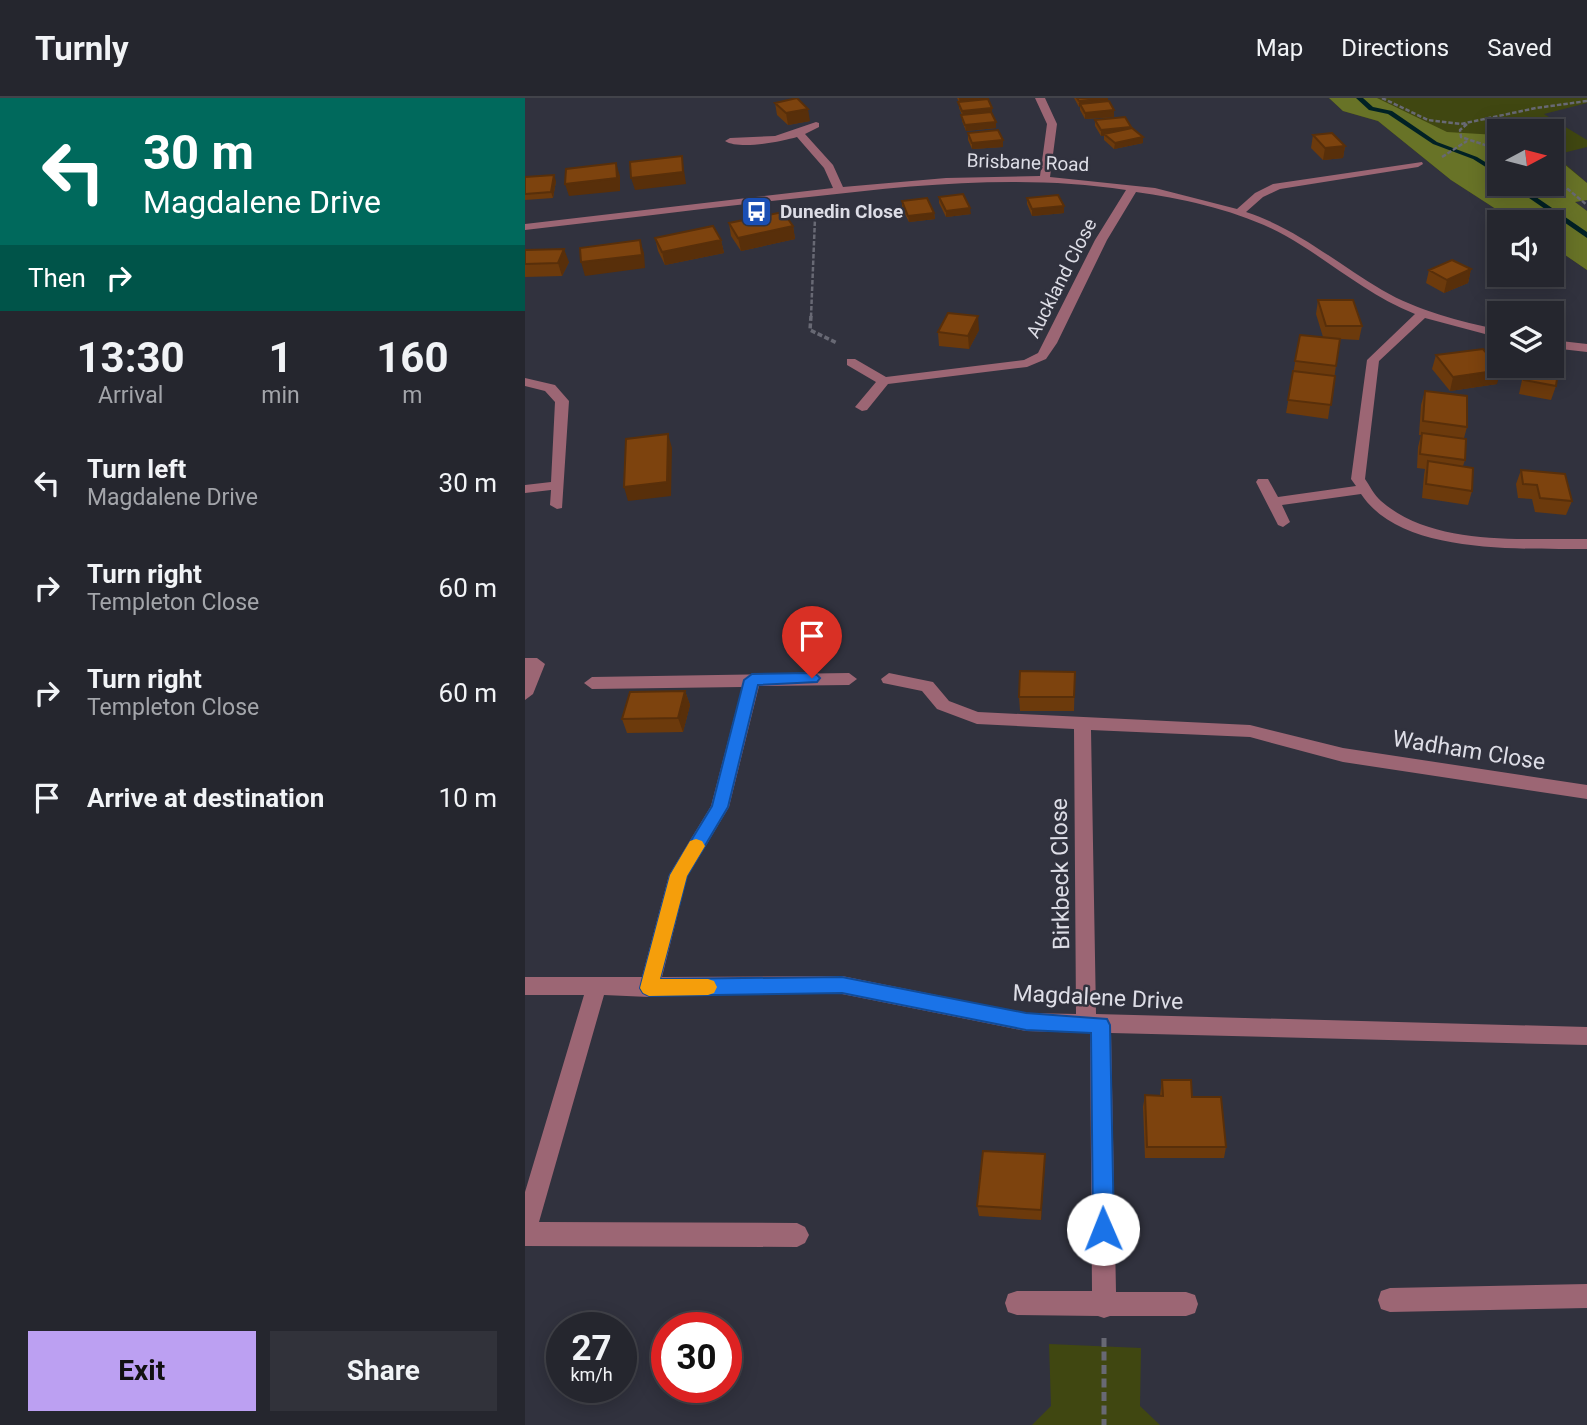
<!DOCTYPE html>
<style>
:root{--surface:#25262e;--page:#31323a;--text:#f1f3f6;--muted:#a3a5aa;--line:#42434a;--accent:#bca0f2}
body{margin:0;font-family:Roboto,sans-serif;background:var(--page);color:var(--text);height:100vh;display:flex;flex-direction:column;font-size:26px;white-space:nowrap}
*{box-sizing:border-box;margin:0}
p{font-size:23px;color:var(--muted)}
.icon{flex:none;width:38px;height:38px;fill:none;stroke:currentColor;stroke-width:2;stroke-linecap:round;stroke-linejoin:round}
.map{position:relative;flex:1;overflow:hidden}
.sheet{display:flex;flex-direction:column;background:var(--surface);width:525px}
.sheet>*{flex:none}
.hud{background:#00695c;color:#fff;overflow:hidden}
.needle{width:46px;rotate:83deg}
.controls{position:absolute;left:962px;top:21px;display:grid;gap:14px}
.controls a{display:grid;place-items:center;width:77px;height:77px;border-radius:0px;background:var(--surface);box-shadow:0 4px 18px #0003,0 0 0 2px var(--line);font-size:35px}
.speed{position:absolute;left:21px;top:1214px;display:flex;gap:14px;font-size:35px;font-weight:700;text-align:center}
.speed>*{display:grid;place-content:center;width:91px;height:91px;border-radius:50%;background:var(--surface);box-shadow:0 4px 18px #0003,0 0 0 2px var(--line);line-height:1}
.speed small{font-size:18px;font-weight:400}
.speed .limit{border:10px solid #d22;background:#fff;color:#111}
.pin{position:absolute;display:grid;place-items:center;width:60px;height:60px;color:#fff;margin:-72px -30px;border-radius:50% 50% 50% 0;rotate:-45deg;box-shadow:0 0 7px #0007}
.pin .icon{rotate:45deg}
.me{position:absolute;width:77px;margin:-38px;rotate:359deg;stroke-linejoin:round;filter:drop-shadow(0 0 5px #0008)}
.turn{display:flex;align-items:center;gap:24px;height:147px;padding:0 28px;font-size:32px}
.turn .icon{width:91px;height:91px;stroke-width:2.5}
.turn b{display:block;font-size:49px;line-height:60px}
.then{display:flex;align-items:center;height:66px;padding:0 28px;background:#0003;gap:14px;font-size:26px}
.eta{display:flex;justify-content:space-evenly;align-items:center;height:119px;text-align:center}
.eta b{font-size:42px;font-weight:700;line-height:49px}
.cta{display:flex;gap:14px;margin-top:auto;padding:14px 28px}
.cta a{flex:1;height:80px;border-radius:0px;background:var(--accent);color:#111;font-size:28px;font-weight:700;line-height:80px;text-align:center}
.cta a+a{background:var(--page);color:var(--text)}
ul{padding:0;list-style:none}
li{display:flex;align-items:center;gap:21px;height:105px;padding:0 28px}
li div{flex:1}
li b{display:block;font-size:26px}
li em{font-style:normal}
header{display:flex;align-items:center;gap:42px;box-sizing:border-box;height:98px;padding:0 35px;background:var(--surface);border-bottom:2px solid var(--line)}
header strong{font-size:33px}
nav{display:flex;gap:38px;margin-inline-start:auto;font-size:24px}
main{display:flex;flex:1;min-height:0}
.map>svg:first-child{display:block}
.green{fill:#404711;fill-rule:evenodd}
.forest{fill:#687327}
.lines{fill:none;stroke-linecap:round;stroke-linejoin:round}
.stream{fill:#002125;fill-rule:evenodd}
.path-far2{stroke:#686974;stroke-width:2.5;stroke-dasharray:4.5 2;stroke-linecap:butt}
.path-far1{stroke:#686974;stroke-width:3.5;stroke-dasharray:5 2.5;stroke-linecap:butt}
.path{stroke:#686974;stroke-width:5;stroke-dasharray:9 4.5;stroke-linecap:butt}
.minor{fill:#9c6674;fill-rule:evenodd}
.wall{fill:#6c3a0c}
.shaded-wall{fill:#582f0a}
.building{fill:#7d430e;stroke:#582f0a;stroke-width:2}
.route{fill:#1a73e8;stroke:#114b97;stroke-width:2}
.slow{fill:#f59e0b}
.labels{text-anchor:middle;stroke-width:5;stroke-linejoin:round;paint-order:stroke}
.far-street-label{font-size:19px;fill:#dddde6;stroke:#31323e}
.far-poi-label{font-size:19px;font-weight:bold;fill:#dddde6;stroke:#31323e;text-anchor:start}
.street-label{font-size:23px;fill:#dddde6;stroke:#31323e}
</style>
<header>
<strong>Turnly</strong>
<nav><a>Map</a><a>Directions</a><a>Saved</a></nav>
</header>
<main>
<section class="sheet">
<div class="hud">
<div class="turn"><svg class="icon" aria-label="left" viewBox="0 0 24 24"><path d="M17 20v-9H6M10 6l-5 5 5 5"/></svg><div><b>30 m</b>Magdalene Drive</div></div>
<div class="then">Then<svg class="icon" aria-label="right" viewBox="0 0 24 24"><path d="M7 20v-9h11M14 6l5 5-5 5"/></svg></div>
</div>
<div class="eta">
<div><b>13:30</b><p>Arrival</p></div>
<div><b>1</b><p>min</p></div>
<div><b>160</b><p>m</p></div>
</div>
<ul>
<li><svg class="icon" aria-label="left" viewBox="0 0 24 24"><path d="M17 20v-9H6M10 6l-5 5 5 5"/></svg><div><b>Turn left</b><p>Magdalene Drive</p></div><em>30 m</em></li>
<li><svg class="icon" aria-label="right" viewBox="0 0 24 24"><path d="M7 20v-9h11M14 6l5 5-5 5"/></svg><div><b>Turn right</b><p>Templeton Close</p></div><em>60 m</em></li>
<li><svg class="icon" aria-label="right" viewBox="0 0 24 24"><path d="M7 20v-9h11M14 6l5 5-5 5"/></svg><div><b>Turn right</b><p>Templeton Close</p></div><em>60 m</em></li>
<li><svg class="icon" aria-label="arrive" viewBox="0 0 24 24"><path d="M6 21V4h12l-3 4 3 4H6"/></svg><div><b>Arrive at destination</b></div><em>10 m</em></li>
</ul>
<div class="cta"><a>Exit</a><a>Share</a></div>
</section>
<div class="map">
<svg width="1062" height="1327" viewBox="0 0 1062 1327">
<rect width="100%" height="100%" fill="#31323e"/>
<!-- green -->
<path class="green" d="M804,0H1062V5L1019,16L1062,42V49L1030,57L1062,85V102L1050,104L1062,113V172L1027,148V124H991L926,82L853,23L818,13ZM975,33H1027V86H975Z
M524,1246L616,1250L615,1308L635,1327H507L526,1308Z"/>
<!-- forest -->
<path class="forest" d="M804,0H852L922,34L972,37L975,41V86H1027V56L1062,85V102L1050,104L1062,113V172L1027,148V124H991L926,82L853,23L818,13Z"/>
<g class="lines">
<!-- stream -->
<path class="stream" d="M831,0H838L848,9L867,13L912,44L952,59L975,73V78L948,61L908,46L863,16L844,12Z
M984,86H992L1062,134V140Z"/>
<!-- path-far2 -->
<path class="path-far2" d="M857,0L903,22L936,26L1011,10L1062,3
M942,26L935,32L936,39L975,52
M917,59L942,43
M1027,78L1062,107
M286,219L290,120"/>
<!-- path-far1 -->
<path class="path-far1" d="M286,218L285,232L312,245"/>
<!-- path -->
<path class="path" d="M579,1240V1327"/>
<!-- minor -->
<path class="minor" d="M510,0H520L532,26L525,79L630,90L712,111L730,95L748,86L897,64L898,66L893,69L755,91L738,99L721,114C773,131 811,165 857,192C893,213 934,223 975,232V240L900,220L854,263L840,381C845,388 849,397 856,403C909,449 996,440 1062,441V451C997,450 877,458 836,396L757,407L765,424L758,429L753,427L731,384L733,381H743L753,399L831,388L826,381L842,262L890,216C842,197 805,163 761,138C716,113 660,101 611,94L582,142L532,245L521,261L502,269L363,286L342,312L337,313L330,309L351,284L322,267V261H330L361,279L499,262L513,255L570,142L601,92C496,76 389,87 284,99C189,109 95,121 0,132V126L308,90L299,70L272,39C255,44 214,52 200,43L205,40L250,38L291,24L294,25V29L280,36L308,67L318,89L421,80L515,78L522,26Z
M1027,242L1062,246V254L1027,250Z
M0,280L30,287L44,303L37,410L32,411L25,407L26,392L0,395V387L26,384L30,304L20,293L0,288Z
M0,560H12L20,566L8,596L0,602Z
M324,575L332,581L324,587L234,588L204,709L162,779L137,879L317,878L501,915L551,916L549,631L452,626L412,611L397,593L358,585L356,581L364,575L408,584L424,603L453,614L725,627L818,650L1062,687V701L818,664L725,639L566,632L571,916L1062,929V947L586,935L591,1194H661L670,1197L673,1206L670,1215L661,1218H585L579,1220L573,1218L492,1217L483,1214L480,1205L483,1196L492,1193H567L565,935L501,933L317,896H131L124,899L79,897L14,1124L272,1125L280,1129L284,1137L280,1145L272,1149L0,1148V1094L59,897H0V879H117L144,777L186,708L217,589L67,591L59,585L67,579Z
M1062,1186V1210L865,1214L856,1211L853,1202L856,1193L865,1190Z"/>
</g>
<!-- wall -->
<path class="wall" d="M432,0H463L467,16L471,24V30L441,33L437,23V17L434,10V4Z
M549,0H582L583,3L589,19L560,21L555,12V9H554Z
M250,5L285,23L263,27L252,17Z
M570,22L606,30L618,39V45L589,51L579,42V38H576L570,28Z
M443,35L478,42V49L447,51L443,42Z
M788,37L820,48L818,60L798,62L786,50Z
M0,79L31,83L28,100L0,102Z
M414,99L446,116L421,119L414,105Z
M502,100L539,108V115L507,118L502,106Z
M377,103L409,115L410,121L384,124L377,110Z
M204,125L268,128L270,141L216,153L206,138Z
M130,140L196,142L199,155L140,167L133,153Z
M0,152L44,164L37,178L0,179Z
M946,171L943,185L919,195L901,185L904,172Z
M793,202L837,228L834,242L815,241L803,321L761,315L775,237L798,239L791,216Z
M454,232L444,251L414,248L413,234Z
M911,257L972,286L925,293L907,271Z
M1000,268H1027L1031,288L1026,302L994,296Z
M900,293L942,329L939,340L940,362L938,368L947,393L943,407L897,400L899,377L900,371L892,370L893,349L896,337H894L896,307Z
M996,372L1047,403L1041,417L1010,414L1007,401L993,400L991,386Z
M550,574L549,613H495L494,599Z
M160,593L165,607L158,634L102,635L97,621Z
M637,982L667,999L701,1049L699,1060H620L618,1009L620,997H635Z
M520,1056L516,1122L454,1118L452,1108Z"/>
<!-- shaded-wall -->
<path class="shaded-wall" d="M434,0H463L464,4L435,7Z
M583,0V6H555V9H554V3Z
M467,10V17L438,19L437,13Z
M283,11L285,23L263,27L261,15Z
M589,12V19L560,21V15Z
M471,24V30L441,33L440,27Z
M606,29V35L579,36V38H576V32Z
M618,39V45L589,51L590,45Z
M478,42V49L447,51V45Z
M820,48L818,60L798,62L800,50Z
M157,58L161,86L110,92L106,80Z
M91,65L95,78V93L44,98L40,86Z
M29,77L31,83L28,100L26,94Z
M539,108V115L507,118V111Z
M445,110L446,116L421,119V113Z
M409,115L410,121L384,124L383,118Z
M268,128L270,141L216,153L213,140Z
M115,142L119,155L120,170L60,178L56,164Z
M196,142L199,155L140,167L137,154Z
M39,151L44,164L37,178L33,165Z
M946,171L943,185L919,195L922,182Z
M453,218L454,232L444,251L443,238Z
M976,272L972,286L925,293L928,279Z
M143,336L147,350L146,398L103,403L99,389Z
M160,593L165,607L158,634L153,620Z
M520,1056V1067L516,1122V1112Z"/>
<!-- building -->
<path class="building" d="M272,0L283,11L261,15L250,5Z
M552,0H583L554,3Z
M463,1L467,10L437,13L433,4Z
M584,3L589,12L560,15L555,6Z
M466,14L471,24L440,27L436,17Z
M600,19L606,29L576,32L570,22Z
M607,30L618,39L590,45L579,36Z
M473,32L478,42L447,45L443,35Z
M807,35L820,48L800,50L788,37Z
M157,58L158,74L106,80L105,64Z
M91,65L92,80L40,86L41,71Z
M29,77L26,94L0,96V79Z
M438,96L445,110L421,113L414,99Z
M533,97L539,108L507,111L502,100Z
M402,100L409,115L383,118L377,103Z
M258,114L268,128L213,140L204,125Z
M188,128L196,142L137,154L130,140Z
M115,142L117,157L56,164L55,150Z
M39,151L33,165L0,166V152Z
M927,162L946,171L922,182L904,172Z
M793,202H828L837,228H801Z
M423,215L453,218L443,238L413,234Z
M775,237L815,241L811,268L770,263Z
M958,251L976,272L928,279L911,257Z
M1027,266L1034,267L1031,288L999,282L1001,268H1027Z
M768,273L810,278L806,307L763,302Z
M900,293L942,298V329L898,323Z
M897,335L941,341L940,362L895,356Z
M143,336L142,384L99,389L101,341Z
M903,363L948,370L947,393L901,386Z
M996,372L1040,376L1047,403L1015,400L1012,387L998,386Z
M495,573L550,574L549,599H494Z
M160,593L153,620L97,621L105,594Z
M637,982H666L667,999H696L701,1049H622L620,997L638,998Z
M458,1053L520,1056L516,1112L452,1108Z"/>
<!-- route -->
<path class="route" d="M287,575L292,577L295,580L292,584L233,587L203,709L162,778L135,881L317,879L501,915L582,921L585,927L589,1131L586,1139L578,1142L571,1139L568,1131L566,935L501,932L317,895L124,898L118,895L115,890L145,777L187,708L219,582L227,576Z"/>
<!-- slow -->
<path class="slow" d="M171,741L177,743L180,748L162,778L135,881H183L189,883L192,889L189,895L183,897L124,898L118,895L115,890L145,777L165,743Z"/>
<!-- icons -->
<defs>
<symbol id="bus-square" viewBox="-11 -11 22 22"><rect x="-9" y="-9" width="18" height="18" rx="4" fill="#1a4fb4" stroke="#31323e"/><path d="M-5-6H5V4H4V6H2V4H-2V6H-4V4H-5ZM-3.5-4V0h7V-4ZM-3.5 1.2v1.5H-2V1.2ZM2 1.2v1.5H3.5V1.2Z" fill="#fff"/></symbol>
</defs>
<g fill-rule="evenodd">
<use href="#bus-square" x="214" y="96" width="35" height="35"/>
</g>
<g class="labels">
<!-- far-street labels -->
<g class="far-street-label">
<text transform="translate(503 64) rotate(2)" y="7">Brisbane Road</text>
<text transform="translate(536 180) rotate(-63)" y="7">Auckland Close</text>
</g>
<!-- far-poi labels -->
<g class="far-poi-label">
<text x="255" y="120">Dunedin Close</text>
</g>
<!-- street labels -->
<g class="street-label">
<text transform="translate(944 652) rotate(9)" y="8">Wadham Close</text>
<text transform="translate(535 776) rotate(-91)" y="8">Birkbeck Close</text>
<text transform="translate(573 899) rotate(3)" y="8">Magdalene Drive</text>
</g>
</g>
</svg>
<div class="controls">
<a><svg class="needle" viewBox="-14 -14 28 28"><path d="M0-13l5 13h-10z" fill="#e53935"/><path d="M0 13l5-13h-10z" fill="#a3a5aa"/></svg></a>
<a><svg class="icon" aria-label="sound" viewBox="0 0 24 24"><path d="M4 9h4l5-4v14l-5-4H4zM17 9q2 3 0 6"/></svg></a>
<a><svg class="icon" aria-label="layers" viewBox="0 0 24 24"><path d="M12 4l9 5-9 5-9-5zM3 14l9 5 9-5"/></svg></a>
</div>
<div class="speed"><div>27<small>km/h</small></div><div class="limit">30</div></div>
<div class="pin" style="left:287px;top:580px;background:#d93025"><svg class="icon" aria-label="arrive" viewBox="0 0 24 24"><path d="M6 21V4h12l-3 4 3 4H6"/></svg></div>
<svg class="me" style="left:578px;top:1131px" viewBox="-20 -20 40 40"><circle r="19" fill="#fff"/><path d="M0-13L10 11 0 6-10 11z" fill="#1a73e8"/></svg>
</div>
</main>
